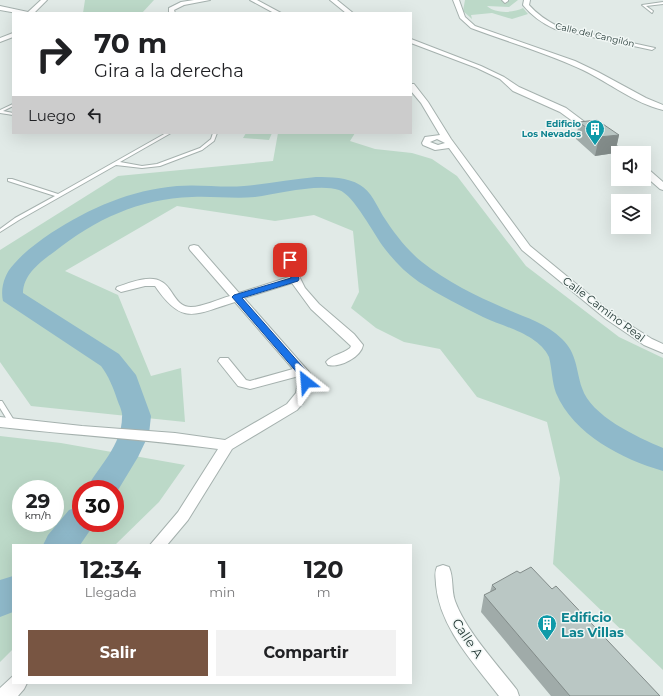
<!DOCTYPE html>
<html lang="es">
<meta charset="utf-8">
<style>
:root{--surface:#fff;--page:#f2f2f2;--text:#202124;--muted:#757577;--accent:#785542}
body{margin:0;font-family:Montserrat,sans-serif;background:var(--page);color:var(--text);height:100vh;display:flex;flex-direction:column;font-size:15px;white-space:nowrap}
*{box-sizing:border-box;margin:0}
p{font-size:13px;color:var(--muted)}
.icon{flex:none;width:22px;height:22px;fill:none;stroke:currentColor;stroke-width:2;stroke-linecap:round;stroke-linejoin:round}
.map{position:relative;flex:1;overflow:hidden}
.panel{position:absolute;left:12px;top:544px;width:400px;height:140px;display:flex;flex-direction:column;background:var(--surface);border-radius:0px;box-shadow:0 4px 16px #0002}
.panel>*{flex:none}
.guide{position:absolute;left:12px;top:12px;width:400px;height:122px;border-radius:0px;box-shadow:0 4px 16px #0002;background:#fff;color:var(--text);overflow:hidden}
.buttons{position:absolute;left:611px;top:146px;display:grid;gap:8px}
.buttons a{display:grid;place-items:center;width:40px;height:40px;border-radius:0px;background:var(--surface);box-shadow:0 4px 16px #0002;font-size:20px}
.speed{position:absolute;left:12px;top:480px;display:flex;gap:8px;font-size:20px;font-weight:700;text-align:center}
.speed>*{display:grid;place-content:center;width:52px;height:52px;border-radius:50%;background:var(--surface);box-shadow:0 4px 16px #0002;line-height:1}
.speed small{font-size:10px;font-weight:400}
.speed .limit{border:6px solid #d22;background:#fff;color:#111}
.pin{position:absolute;display:grid;place-items:center;width:34px;height:34px;color:#fff;margin:-17px;border-radius:8px;box-shadow:0 2px 6px #0006}
.me{position:absolute;width:44px;margin:-22px;rotate:332deg;stroke-linejoin:round;filter:drop-shadow(0 0 3px #0008)}
.turn{display:flex;align-items:center;gap:14px;height:84px;padding:0 16px;font-size:18px}
.turn .icon{width:52px;height:52px;stroke-width:2.5}
.turn b{display:block;font-size:28px;line-height:34px}
.then{display:flex;align-items:center;height:38px;padding:0 16px;background:#0003;gap:8px;font-size:15px}
.eta{display:flex;justify-content:space-evenly;align-items:center;height:68px;text-align:center}
.eta b{font-size:24px;font-weight:700;line-height:28px}
.action{display:flex;gap:8px;margin-top:auto;padding:8px 16px}
.action a{flex:1;height:46px;border-radius:0px;background:var(--accent);color:#fff;font-size:16px;font-weight:700;line-height:46px;text-align:center}
.action a+a{background:var(--page);color:var(--text)}
.map>svg:first-child{display:block}
.green{fill:#bcd9c8;fill-rule:evenodd}
.lines{fill:none;stroke-linecap:round;stroke-linejoin:round}
.river{fill:#8fb9ca;fill-rule:evenodd}
.service-casing{stroke:#a5b1ae;stroke-width:2}
.minor-casing{stroke:#a5b1ae;stroke-width:2}
.service{fill:#fff;fill-rule:evenodd}
.minor{fill:#fff;fill-rule:evenodd}
.wall{fill:#a0aba9}
.shaded-wall{fill:#828b89}
.building{fill:#bac7c4;stroke:#828b89}
.route{fill:#1a73e8;stroke:#114b97}
.labels{text-anchor:middle;stroke-width:3;stroke-linejoin:round;paint-order:stroke}
.far-street-label{font-size:9px;fill:#243936;stroke:#f1f7f5}
.far-culture-label{font-size:9px;font-weight:bold;fill:#0d838f;stroke:#f1f7f5;text-anchor:end}
.street-label{font-size:11px;fill:#243936;stroke:#f1f7f5}
.near-culture-label{font-size:13px;font-weight:bold;fill:#0d838f;stroke:#f1f7f5;text-anchor:start}
.near-street-label{font-size:13px;fill:#243936;stroke:#f1f7f5}
</style>
<div class="map">
<svg width="663" height="696" viewBox="0 0 663 696">
<rect width="100%" height="100%" fill="#e1eae7"/>
<!-- green -->
<path class="green" d="M85,0H154L142,13H83Z
M465,0H518L509,7L487,6C496,14 513,13 523,8L528,14L512,19L492,13L471,15L472,19L463,11Z
M246,133H272L269,140L243,138Z
M278,133H355L350,141L375,149L412,153L432,159L457,176L526,266L619,337L663,358V670L553,564L560,478L547,422L477,397L440,349L404,342L376,328L351,308L359,292L353,231L314,215L275,221L177,206L65,271L118,295L151,376L181,368L185,422L31,406L0,362V250L118,176L273,161Z
M0,436L61,443L185,465L159,502L115,545H13V649L0,662ZM21,489H55V523H21ZM81,489H115V523H81Z"/>
<g class="lines">
<!-- river -->
<path class="river" d="M316,177C331,177 347,177 360,185C371,191 377,206 383,216C394,233 407,250 422,262C446,281 476,296 504,308C524,317 546,323 562,339C577,353 576,370 582,388C591,416 637,437 663,448V471C622,459 574,435 556,393C552,382 552,369 549,357C538,334 504,327 483,317C461,306 439,295 419,282C406,273 395,262 385,249C374,235 354,195 339,190C318,183 278,194 255,197C234,199 213,196 192,197C138,199 96,219 54,252C40,262 23,275 23,293L119,354L136,375L151,416L149,434L138,457L115,495V489H86C99,466 122,445 122,417C123,412 119,405 117,399C113,387 109,377 101,366L3,301C0,288 5,273 14,264C24,252 38,242 51,233C90,208 130,190 177,186C200,184 222,188 244,186C268,184 292,179 316,177Z
M81,506V523H95L80,545H43L48,535L69,510Z
M13,576V612L0,617V580Z"/>
<defs>
<path id="service" d="M663,2V4L646,6L653,11L652,13L642,5Z
M13,104V106L3,111L13,113V115L0,113V110Z
M166,133H171L120,162L142,166L157,164L200,148L211,139L213,133H217L214,141L202,150L160,166L142,168L116,165L19,220L0,232V229L15,218L55,196L8,181V179H12L58,194Z
M0,401H2L15,422L16,424L15,426H11L0,408Z"/>
<path id="minor" d="M41,0H47L34,13H17L0,10V6L28,12Z
M194,0H210L184,5L174,10L175,13H169V8L181,2Z
M250,0H257L281,13H274Z
M330,0H337L353,13H346Z
M453,0H459L465,17L475,26L575,61L598,72L646,98L663,105V110C634,103 610,83 583,70C547,53 508,42 471,28L460,18Z
M502,0H508V1L505,3Z
M524,0H530L529,5C537,14 547,21 559,27L655,48L652,50L555,29C542,23 532,16 523,5Z
M13,33V37L0,42V38Z
M411,39L481,66L504,77L519,87L566,108L626,153L618,154L560,112L513,91L500,79L477,68L411,43Z
M411,84H414L428,102L451,139L530,246L614,315L652,339L663,344V353L644,345L606,319L522,250L449,148L435,150L423,145L422,143L425,137L440,135L421,103L411,91ZM437,139L445,143L438,145L430,142Z
M644,167L647,168L663,182V190L660,189L644,175Z
M194,245L198,246L239,293L289,277L283,252L288,249L292,250L299,276L305,288L319,304L354,334L363,345C361,357 340,368 328,365L326,362C331,355 343,354 350,348L351,346L311,309L292,283L244,298L309,372L311,375L310,389L303,403L297,410L232,449L188,520L167,545H150L178,512L218,449C145,439 72,435 0,427V417L82,426L175,433L225,440L287,404L296,393L299,376L250,389L238,386L218,361L220,358H228L246,380L250,381L293,369L235,302C195,314 183,327 155,286H145L121,292L116,289L117,287C130,283 150,274 162,282C173,288 175,307 191,307C202,307 219,299 230,296L190,250L189,248L190,246Z
M443,565L449,567C454,578 451,590 455,601C466,631 497,664 517,690L519,696H499C474,663 440,628 436,585C436,578 434,573 437,567Z
M13,676V683H27L24,689L18,696H0V688Z"/>
</defs>
<!-- service casing -->
<use href="#service" class="service-casing"/>
<!-- minor casing -->
<use href="#minor" class="minor-casing"/>
<!-- service -->
<use href="#service" class="service"/>
<!-- minor -->
<use href="#minor" class="minor"/>
</g>
<!-- wall -->
<path class="wall" d="M579,122L619,135L615,153L595,156L576,139Z
M520,573L552,589L660,696H551L481,612L484,595L490,592L492,585Z"/>
<!-- shaded-wall -->
<path class="shaded-wall" d="M619,135L615,153L595,156L599,137Z"/>
<!-- building -->
<path class="building" d="M597,120L619,135L599,137L579,122Z
M531,567L552,589L556,586L660,696H570L484,595L496,589L492,585L517,571L520,573Z"/>
<!-- route -->
<path class="route" d="M290,257L294,260L299,279L298,281L242,298L308,373L310,382L306,386L301,382L300,376L232,297L234,295L291,278L286,260Z"/>
<!-- icons -->
<defs>
<symbol id="building-pin" viewBox="-11 -11 22 30"><path d="M0 17L-7.5 6A9.5 9.5 0 1 1 7.5 6Z" fill="#0f9aa8" stroke="#f1f7f5"/><path d="M-4-6H4V6H1V3H-1V6H-4ZM-2.5-4.3h1.7v1.8h-1.7ZM.8-4.3h1.7v1.8H.8ZM-2.5-1h1.7V.8h-1.7ZM.8-1h1.7V.8H.8Z" fill="#fff"/></symbol>
</defs>
<g fill-rule="evenodd">
<use href="#building-pin" x="584" y="118" width="22" height="30"/>
<use href="#building-pin" x="536" y="613" width="22" height="30"/>
</g>
<g class="labels">
<!-- far-street labels -->
<g class="far-street-label">
<text transform="translate(595 35) rotate(13)" y="3">Calle del Cangilón</text>
</g>
<!-- far-culture labels -->
<g class="far-culture-label">
<text x="581" y="127">Edificio<tspan x="581" dy="10">Los Nevados</tspan></text>
</g>
<!-- street labels -->
<g class="street-label">
<text transform="translate(604 309) rotate(37)" y="4">Calle Camino Real</text>
</g>
<!-- near-culture labels -->
<g class="near-culture-label">
<text x="561" y="622">Edificio<tspan x="561" dy="15">Las Villas</tspan></text>
</g>
<!-- near-street labels -->
<g class="near-street-label">
<text transform="translate(468 638) rotate(56)" y="5">Calle A</text>
</g>
</g>
</svg>
<div class="buttons">
<a><svg class="icon" aria-label="sound" viewBox="0 0 24 24"><path d="M4 9h4l5-4v14l-5-4H4zM17 9q2 3 0 6"/></svg></a>
<a><svg class="icon" aria-label="layers" viewBox="0 0 24 24"><path d="M12 4l9 5-9 5-9-5zM3 14l9 5 9-5"/></svg></a>
</div>
<div class="speed"><div>29<small>km/h</small></div><div class="limit">30</div></div>
<div class="pin" style="left:290px;top:260px;background:#d93025"><svg class="icon" aria-label="arrive" viewBox="0 0 24 24"><path d="M6 21V4h12l-3 4 3 4H6"/></svg></div>
<svg class="me" style="left:306px;top:382px" viewBox="-20 -20 40 40"><path d="M0-17L14 15 0 8-14 15z" fill="#1a73e8" stroke="#fff" stroke-width="4"/></svg>
<div class="guide">
<div class="turn"><svg class="icon" aria-label="right" viewBox="0 0 24 24"><path d="M7 20v-9h11M14 6l5 5-5 5"/></svg><div><b>70 m</b>Gira a la derecha</div></div>
<div class="then">Luego<svg class="icon" aria-label="left" viewBox="0 0 24 24"><path d="M17 20v-9H6M10 6l-5 5 5 5"/></svg></div>
</div>
<section class="panel">
<div class="eta">
<div><b>12:34</b><p>Llegada</p></div>
<div><b>1</b><p>min</p></div>
<div><b>120</b><p>m</p></div>
</div>
<div class="action"><a>Salir</a><a>Compartir</a></div>
</section>
</div>
